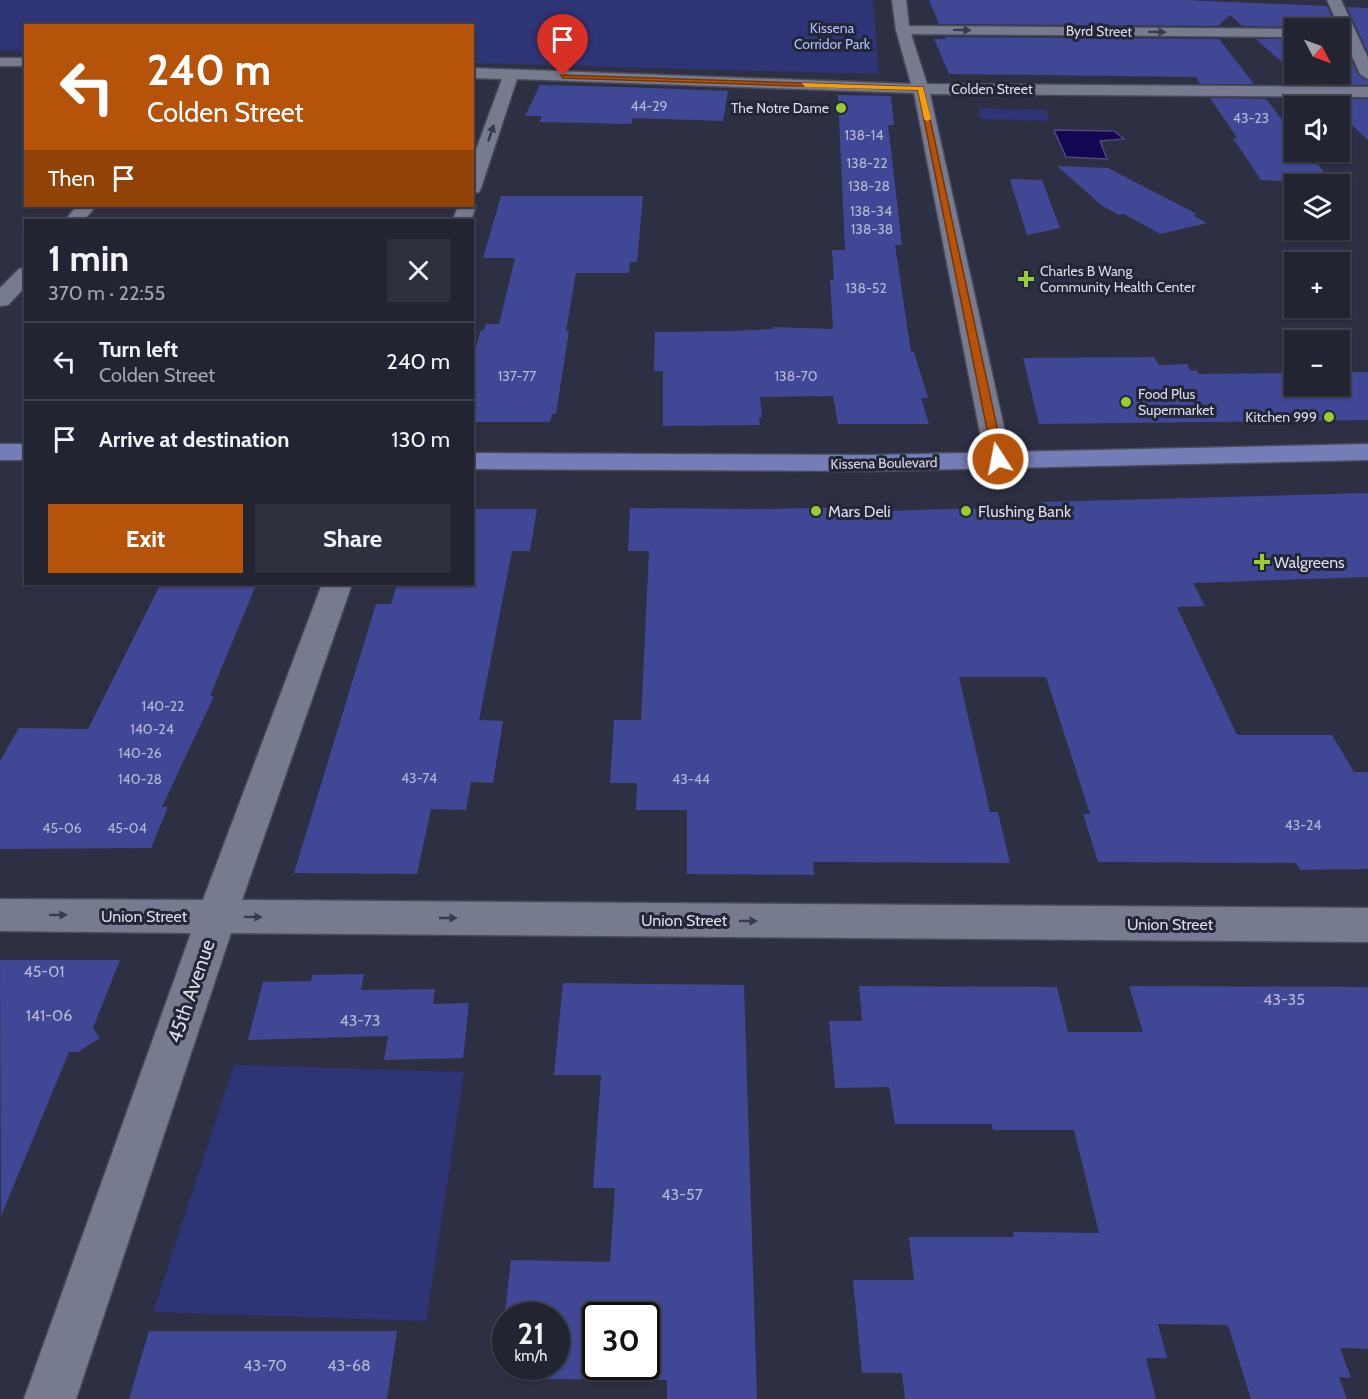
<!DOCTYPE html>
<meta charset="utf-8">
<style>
:root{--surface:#222432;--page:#2e303e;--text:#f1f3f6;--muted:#a2a4ac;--line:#3f414d;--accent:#b45309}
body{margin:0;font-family:Cabin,sans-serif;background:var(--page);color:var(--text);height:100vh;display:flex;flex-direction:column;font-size:22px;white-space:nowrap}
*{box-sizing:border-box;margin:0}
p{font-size:20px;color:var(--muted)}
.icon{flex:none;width:33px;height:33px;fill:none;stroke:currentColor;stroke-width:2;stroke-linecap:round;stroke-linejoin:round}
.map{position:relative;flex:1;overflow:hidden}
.side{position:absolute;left:24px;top:219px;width:450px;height:366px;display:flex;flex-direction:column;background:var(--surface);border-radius:0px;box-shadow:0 2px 4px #0004,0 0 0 2px var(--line)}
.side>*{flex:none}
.top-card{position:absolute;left:24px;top:24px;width:450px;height:183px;border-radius:0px;box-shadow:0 2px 4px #0004,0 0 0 2px var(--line);background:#b45309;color:#fff;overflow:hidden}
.needle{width:39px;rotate:131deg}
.tools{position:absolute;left:1284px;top:18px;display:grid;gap:12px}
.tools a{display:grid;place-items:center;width:66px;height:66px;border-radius:0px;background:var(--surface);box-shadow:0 2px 4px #0004,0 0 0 2px var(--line);font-size:30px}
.speed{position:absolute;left:492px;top:1302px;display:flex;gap:12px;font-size:30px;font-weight:700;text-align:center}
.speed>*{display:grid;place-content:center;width:78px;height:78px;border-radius:50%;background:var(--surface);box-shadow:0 2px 4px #0004,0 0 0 2px var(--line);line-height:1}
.speed small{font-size:15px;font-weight:400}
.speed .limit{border:3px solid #111;border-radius:9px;background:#fff;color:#111}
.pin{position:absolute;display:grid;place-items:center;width:51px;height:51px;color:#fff;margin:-62px -26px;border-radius:50% 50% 50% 0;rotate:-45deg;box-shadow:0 0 6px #0007}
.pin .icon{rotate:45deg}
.me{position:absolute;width:66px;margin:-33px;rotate:349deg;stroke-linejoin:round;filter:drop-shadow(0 0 4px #0008)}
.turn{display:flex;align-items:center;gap:21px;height:126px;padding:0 24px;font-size:27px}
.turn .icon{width:78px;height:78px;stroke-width:2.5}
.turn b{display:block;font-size:42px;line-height:51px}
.then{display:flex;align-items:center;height:57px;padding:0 24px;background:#0003;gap:12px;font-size:22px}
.round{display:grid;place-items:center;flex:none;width:63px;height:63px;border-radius:0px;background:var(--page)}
.summary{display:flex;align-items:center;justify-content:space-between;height:102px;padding:0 24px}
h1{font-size:36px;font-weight:700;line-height:45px}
.button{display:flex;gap:12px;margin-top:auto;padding:12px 24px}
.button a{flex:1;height:69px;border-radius:0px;background:var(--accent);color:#fff;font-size:24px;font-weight:700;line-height:69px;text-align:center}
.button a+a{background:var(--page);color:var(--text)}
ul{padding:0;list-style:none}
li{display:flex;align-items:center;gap:18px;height:78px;padding:0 24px;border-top:2px solid var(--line)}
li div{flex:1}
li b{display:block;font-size:22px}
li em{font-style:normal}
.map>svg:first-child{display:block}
.green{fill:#2f3476}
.water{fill:#120753;stroke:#4e4780;stroke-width:1.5}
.building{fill:#404794;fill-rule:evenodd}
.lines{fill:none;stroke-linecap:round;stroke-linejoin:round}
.minor-casing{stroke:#484b5a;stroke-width:3}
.major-casing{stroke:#484b5a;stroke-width:3}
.minor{fill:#777b8f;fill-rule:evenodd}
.major{fill:#747db5;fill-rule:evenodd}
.oneway{fill:#383b4d}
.route{fill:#b45309;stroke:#753606;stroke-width:1.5}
.slow{fill:#f59e0b}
.poi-dot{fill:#9bcb32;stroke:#232637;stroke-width:2}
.labels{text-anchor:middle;stroke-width:6;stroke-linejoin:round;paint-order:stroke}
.far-park-label{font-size:14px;fill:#afbbfc;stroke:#232637}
.far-street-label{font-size:14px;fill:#dadce8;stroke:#232637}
.number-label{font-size:14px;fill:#b4b7d3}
.far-poi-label{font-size:14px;fill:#dadce8;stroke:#232637;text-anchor:end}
.poi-label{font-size:16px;fill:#dadce8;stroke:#232637;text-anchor:start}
.street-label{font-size:16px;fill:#dadce8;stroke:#232637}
.near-number-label{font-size:16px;fill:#b4b7d3}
.near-street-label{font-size:20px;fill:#dadce8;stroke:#232637}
</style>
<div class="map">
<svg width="1368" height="1399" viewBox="0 0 1368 1399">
<rect width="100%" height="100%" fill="#2d3042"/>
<!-- green -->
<path class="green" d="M0,0H873L879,74L473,63L472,26H26L25,51L0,50Z
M978,108L1046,110L1049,121L981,119Z
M234,1065L464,1072L426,1321L153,1312Z"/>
<!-- water -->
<path class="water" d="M1054,130L1114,131L1124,139L1100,141L1107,159L1066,157Z"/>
<!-- building -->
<path class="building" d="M929,0H1185L1327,6L1337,28L1242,26L1230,15L1218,26L939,24Z
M1347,7L1368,8V53Z
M1340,34L1358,75L1368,81V85L1306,84L1256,39H1294V74H1340Z
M945,37L1219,39L1254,84H1200L1196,77L949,74L934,39H946Z
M540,85L624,87L728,91L723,121L633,118L631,124L539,122L542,116H525Z
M838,95L891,96L894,125H888L902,245H895L911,352H914L928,398H921L929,424H838L833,396L760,397L762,417L759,418L760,425L663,426V371H654L655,332L733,331L774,329L773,327L833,329L830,280H834L832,250H845Z
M1210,98L1266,99L1294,135V152H1308L1327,176H1323L1329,183L1261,180L1233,138H1237Z
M1323,99H1368V140L1340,114V106H1331Z
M1057,166L1108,168L1197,214L1193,215L1207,223L1160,234L1124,214L1119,215L1101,205Z
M1013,179L1042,180L1060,228L1027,235L1010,180Z
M501,196H643L637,262H630L629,273H576L566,331H569L556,414H552L550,422H472V360L481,330H484L486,324H499L515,258H483Z
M1154,357L1159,365L1187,364L1191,371L1197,370L1199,374L1294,373V386H1340V372H1368V420L1039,424L1023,358Z
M1368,493V577L1193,583L1205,606L1177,607L1237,735H1332L1354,772H1368V869L1300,870L1296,863L1098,862L1083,814H1090L1046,677H959L990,812H998L1010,863L813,862L814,875L687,874V810H636L637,783H610L614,720H641L649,551H628L630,508L769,509L886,506L888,511L1043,506L1041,502Z
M472,509H537L530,551H512L479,720L503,721L493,783L471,782L466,810L431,809L417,874L294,873L376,604H391L397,584H472Z
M160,585H256L210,696H214L162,807H168L151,848L0,849V761L19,728L88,729Z
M0,960H120L93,1028L100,1038L78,1052H69L1,1216Z
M364,974L361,990L435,989L433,1004L469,1003L463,1058L384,1060L388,1036L248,1040L263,982L311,981L312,975Z
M563,983L744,985L757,1399H667V1380L534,1379L535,1366H556V1316H506V1365H499L511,1260L610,1262L615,1188H593L601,1075H554ZM596,1316H646V1366H596Z
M859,986L1057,987L1068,1032H1143L1129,986L1368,987V1349L1340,1348L1351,1378L1339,1377L1347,1399H1251L1228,1325L1158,1324L1167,1358H1146L1156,1399H905L902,1373H862L853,1280H914L909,1237H1014L1013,1232L1099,1233L1074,1130H993L992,1124H895L889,1087L835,1088L829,1021H862Z
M149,1331H397L387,1399H129Z"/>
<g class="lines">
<defs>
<path id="minor" d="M892,0H906L909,26L1294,29V37L911,34L927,84L1368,87V97L930,94L1011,459L1007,465L998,467L989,465L985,459L914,93L517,79L481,188L479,192L472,193V161L502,79L472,78V68L911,84L896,30Z
M1327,0H1341L1368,58V79L1360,74Z
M0,58H26V66H0Z
M472,202L476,206L471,220H453L458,206H472Z
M77,206H96L84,220H65Z
M26,267V286L8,305L0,306V288L19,269Z
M322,584H352L242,900L1368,908V942L231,933L76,1399H24L191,933L0,931V899L203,900Z"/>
<path id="major" d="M0,444H26V460H0Z
M1368,444V460L874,471L472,469V453L874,455Z"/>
</defs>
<!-- minor casing -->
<use href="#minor" class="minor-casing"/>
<!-- major casing -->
<use href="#major" class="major-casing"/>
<!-- minor -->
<use href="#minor" class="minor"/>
<!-- major -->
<use href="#major" class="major"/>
</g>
<!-- one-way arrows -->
<defs><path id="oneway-solid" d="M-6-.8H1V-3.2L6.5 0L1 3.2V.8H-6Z" transform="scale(1.5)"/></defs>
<g class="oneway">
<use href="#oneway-solid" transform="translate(962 30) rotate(1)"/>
<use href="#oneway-solid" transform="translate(1157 32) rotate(1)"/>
<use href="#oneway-solid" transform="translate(491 133) rotate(-71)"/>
<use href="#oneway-solid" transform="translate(58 915)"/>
<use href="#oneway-solid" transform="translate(253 917) rotate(1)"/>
<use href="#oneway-solid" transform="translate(448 918)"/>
<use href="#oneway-solid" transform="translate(748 921)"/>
</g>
<!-- route -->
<path class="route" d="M561,75L923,87L1004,459L1002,462H995L993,459L918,90L563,78Z"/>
<!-- slow -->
<path class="slow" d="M802,83L923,87L931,119L927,121L924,119L918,90L805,87Z"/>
<!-- markers -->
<g class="poi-dot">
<circle cx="841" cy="108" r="6"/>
<path d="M1023 270h6v6h6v6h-6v6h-6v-6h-6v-6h6z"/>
<circle cx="1126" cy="402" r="6"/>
<circle cx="1329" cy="417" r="6"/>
<circle cx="816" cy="511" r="6"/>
<circle cx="966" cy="511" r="6"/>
<path d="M1259 553h6v6h6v6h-6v6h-6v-6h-6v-6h6z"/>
</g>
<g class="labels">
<!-- far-park labels -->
<g class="far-park-label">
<text x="832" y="33">Kissena<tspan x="832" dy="16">Corridor Park</tspan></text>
</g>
<!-- far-street labels -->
<g class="far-street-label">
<text transform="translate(1099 31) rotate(1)" y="5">Byrd Street</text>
<text x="992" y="94">Colden Street</text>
<text transform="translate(884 463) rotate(-1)" y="5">Kissena Boulevard</text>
</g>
<!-- number labels -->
<g class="number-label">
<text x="649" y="111">44-29</text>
<text x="1251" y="123">43-23</text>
<text x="864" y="140">138-14</text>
<text x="867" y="168">138-22</text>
<text x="869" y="191">138-28</text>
<text x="871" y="216">138-34</text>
<text x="872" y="234">138-38</text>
<text x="866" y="293">138-52</text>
<text x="517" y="381">137-77</text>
<text x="796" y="381">138-70</text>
<text x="163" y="711">140-22</text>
<text x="152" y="734">140-24</text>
<text x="140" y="758">140-26</text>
<text x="419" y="783">43-74</text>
<text x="140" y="784">140-28</text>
<text x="691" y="784">43-44</text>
<text x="1303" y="830">43-24</text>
<text x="62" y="833">45-06</text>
<text x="127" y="833">45-04</text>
</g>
<!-- far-poi labels -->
<g class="far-poi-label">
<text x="829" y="113">The Notre Dame</text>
<text x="1040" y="276" text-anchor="start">Charles B Wang<tspan x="1040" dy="16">Community Health Center</tspan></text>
<text x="1138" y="399" text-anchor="start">Food Plus<tspan x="1138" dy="16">Supermarket</tspan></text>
<text x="1317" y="422">Kitchen 999</text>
</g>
<!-- poi labels -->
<g class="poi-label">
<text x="828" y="517">Mars Deli</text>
<text x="978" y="517">Flushing Bank</text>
<text x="1274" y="568">Walgreens</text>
</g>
<!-- street labels -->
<g class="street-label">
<text x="144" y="922">Union Street</text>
<text x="684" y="926">Union Street</text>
<text x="1170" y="930">Union Street</text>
</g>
<!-- near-number labels -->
<g class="near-number-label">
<text x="44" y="977">45-01</text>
<text x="1284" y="1005">43-35</text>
<text x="49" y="1021">141-06</text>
<text x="360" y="1026">43-73</text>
<text x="682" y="1200">43-57</text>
<text x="265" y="1371">43-70</text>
<text x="349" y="1371">43-68</text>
</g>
<!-- near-street labels -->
<g class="near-street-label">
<text transform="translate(191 991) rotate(-71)" y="7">45th Avenue</text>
</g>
</g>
</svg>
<div class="tools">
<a><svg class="needle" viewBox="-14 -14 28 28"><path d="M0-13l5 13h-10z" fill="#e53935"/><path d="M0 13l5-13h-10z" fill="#a2a4ac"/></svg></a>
<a><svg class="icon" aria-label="sound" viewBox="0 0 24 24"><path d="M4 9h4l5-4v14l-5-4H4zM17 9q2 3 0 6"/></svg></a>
<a><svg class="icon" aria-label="layers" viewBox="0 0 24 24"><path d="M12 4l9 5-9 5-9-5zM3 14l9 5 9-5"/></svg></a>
<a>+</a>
<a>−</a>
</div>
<div class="speed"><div>21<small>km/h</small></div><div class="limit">30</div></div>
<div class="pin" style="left:563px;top:76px;background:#d93025"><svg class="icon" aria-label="arrive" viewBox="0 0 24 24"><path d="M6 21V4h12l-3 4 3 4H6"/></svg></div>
<svg class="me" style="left:998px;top:459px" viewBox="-20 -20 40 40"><circle r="17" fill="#b45309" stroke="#fff" stroke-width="3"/><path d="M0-11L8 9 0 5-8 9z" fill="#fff"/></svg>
<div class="top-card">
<div class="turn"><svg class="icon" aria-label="left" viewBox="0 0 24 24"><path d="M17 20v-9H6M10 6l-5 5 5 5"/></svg><div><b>240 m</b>Colden Street</div></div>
<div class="then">Then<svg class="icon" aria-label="arrive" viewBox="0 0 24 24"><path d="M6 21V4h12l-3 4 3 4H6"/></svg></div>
</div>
<section class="side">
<div class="summary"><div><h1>1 min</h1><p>370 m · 22:55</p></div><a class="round"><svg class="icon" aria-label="close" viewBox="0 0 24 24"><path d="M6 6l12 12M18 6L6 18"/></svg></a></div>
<ul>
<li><svg class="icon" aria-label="left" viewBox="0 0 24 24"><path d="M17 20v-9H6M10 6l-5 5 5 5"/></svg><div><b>Turn left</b><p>Colden Street</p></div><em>240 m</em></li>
<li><svg class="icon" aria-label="arrive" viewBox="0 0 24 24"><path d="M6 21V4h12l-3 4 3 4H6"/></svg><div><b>Arrive at destination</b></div><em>130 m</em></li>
</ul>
<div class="button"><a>Exit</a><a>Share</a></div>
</section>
</div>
